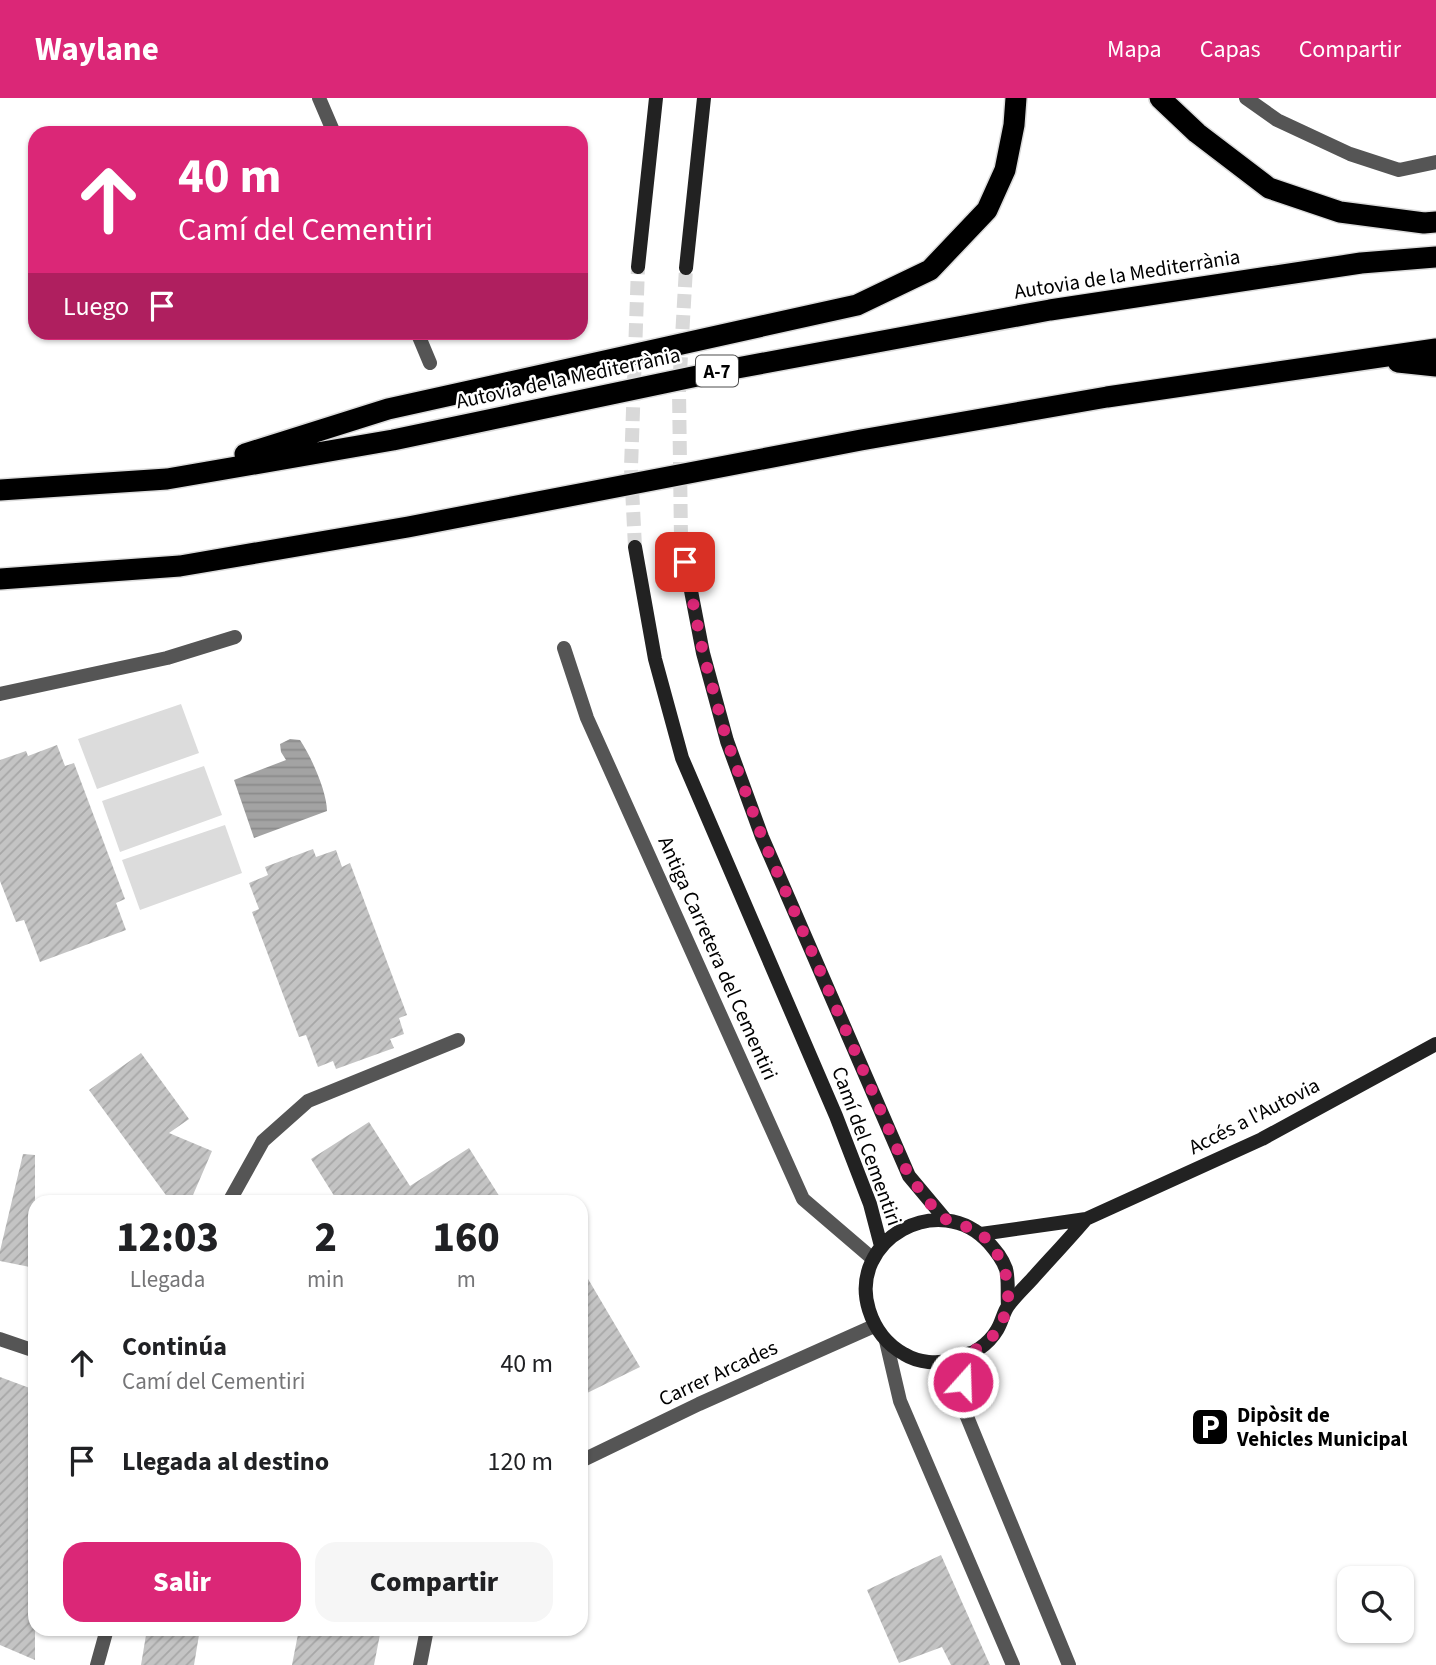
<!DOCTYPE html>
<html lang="es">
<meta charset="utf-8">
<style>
:root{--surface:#fff;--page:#f6f6f6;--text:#202124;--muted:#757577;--accent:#db2777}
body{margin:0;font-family:"Source Sans 3",sans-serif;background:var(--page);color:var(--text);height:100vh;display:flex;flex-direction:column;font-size:26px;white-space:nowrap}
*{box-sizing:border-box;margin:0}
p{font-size:23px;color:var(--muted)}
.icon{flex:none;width:38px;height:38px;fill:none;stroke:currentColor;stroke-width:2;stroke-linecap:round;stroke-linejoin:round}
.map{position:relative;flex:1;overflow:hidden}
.panel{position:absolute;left:28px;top:1097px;width:560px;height:441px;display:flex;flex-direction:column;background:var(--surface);border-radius:21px;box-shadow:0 2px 5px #0004}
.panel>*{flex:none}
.hud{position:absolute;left:28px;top:28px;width:560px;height:214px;border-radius:21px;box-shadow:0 2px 5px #0004;background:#db2777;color:#fff;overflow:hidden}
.fabs{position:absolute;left:1337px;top:1468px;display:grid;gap:14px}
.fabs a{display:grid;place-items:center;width:77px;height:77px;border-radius:14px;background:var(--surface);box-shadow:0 2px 5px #0004;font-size:35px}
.pin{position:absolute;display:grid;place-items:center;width:60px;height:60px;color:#fff;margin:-30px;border-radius:14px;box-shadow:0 4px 10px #0006}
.me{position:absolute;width:77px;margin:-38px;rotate:20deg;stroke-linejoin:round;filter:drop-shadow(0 0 5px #0008)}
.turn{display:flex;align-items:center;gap:24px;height:147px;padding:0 35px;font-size:32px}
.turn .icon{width:91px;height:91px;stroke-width:2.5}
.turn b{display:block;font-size:49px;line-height:60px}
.then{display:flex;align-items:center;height:66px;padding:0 35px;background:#0003;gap:14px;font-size:26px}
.eta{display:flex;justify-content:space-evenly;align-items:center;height:119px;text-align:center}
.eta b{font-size:42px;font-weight:800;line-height:49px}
.primary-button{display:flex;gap:14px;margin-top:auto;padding:14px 35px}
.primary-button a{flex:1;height:80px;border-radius:21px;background:var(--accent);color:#fff;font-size:28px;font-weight:800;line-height:80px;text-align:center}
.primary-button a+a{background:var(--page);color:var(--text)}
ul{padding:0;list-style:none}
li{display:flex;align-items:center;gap:21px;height:98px;padding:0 35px}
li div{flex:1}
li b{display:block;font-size:26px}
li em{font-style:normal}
header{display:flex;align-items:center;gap:42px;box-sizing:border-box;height:98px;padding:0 35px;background:var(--accent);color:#fff}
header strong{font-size:33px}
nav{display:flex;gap:38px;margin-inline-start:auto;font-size:24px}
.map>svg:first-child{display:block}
.grass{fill:#dcdcdc}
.water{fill:url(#water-rules)}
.building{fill:url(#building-hatch)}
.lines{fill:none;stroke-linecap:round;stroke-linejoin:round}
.secondary-tunnel{stroke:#d9d9d9;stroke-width:14;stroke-dasharray:14 7;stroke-linecap:butt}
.highway-casing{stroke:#dbdbdb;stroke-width:24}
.lane{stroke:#555;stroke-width:14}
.street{stroke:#555;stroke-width:14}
.secondary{stroke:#222;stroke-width:14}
.highway{stroke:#000;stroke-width:21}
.route{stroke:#db2777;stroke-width:12;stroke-dasharray:0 21.6}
.labels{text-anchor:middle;stroke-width:5;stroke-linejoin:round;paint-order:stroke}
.shield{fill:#fff;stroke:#4c4c4c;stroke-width:2}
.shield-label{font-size:19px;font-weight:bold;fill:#000}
.street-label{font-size:21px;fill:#000;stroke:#fff}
.poi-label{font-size:21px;font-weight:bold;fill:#000;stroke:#fff;text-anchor:start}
</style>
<header>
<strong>Waylane</strong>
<nav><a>Mapa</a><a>Capas</a><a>Compartir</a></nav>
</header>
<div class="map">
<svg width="1436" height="1567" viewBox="0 0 1436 1567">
<defs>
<pattern id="water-rules" width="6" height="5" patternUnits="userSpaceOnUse" patternTransform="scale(1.75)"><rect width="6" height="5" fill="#a3a3a3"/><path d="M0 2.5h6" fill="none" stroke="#8b8b8b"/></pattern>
<pattern id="building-hatch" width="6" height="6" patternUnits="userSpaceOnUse" patternTransform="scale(1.75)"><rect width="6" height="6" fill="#c4c4c4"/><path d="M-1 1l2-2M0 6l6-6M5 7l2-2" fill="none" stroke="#a7a7a7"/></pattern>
</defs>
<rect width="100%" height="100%" fill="#fff"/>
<!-- grass -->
<path class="grass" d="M181,606L199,655L97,691L78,641Z
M204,668L222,717L120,754L102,703Z
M225,727L242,775L140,812L122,762Z"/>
<!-- water -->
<path class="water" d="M290,641L300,642C311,658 327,694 327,713L254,740L234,682L286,662L281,654L280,646Z"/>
<!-- building -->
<path class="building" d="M57,647L65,668L74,665L125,801L116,805L126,832L40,864L24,822L16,824L0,783V662L26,653L28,658Z
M313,751L316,759L336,752L342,769L350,765L407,917L399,920L404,936L390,941L394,950L336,971L333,963L318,969L306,937L299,939L252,814L259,811L249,785L268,777L265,769Z
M141,955L189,1021L169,1035L212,1053L190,1104H171L89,992Z
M369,1024L410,1088L469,1050L503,1104H338L311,1061Z
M23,1056L35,1057V1170L0,1163V1153Z
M581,1169L640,1269L581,1298Z
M0,1279L35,1292V1562L0,1547Z
M941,1457L990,1567H951L942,1549L899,1565L867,1492Z
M147,1531H200L194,1567H141Z
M299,1531H381L374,1567H292Z"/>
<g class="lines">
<!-- secondary-tunnel -->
<path class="secondary-tunnel" d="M681,441L679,292L686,170
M635,449L631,370L638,169"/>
<defs>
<path id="highway" d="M1160,0L1197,35L1269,90L1340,114L1424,125L1436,124
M1398,264L1436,268
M245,356L388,311L857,207L930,172L987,112L1005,72L1014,27L1016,0
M0,392L167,381L393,342L721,273L1050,212L1361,165L1436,159
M0,481L180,468L408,429L861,342L1107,299L1436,251"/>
</defs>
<!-- highway casing -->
<use href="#highway" class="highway-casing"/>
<!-- lane -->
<path class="lane" d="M0,596L167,560L235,539"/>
<!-- street -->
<path class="street" d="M319,0L334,35
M1246,0L1277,22L1350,56L1399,72L1436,64
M417,234L430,265
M564,550L587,620L803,1101L873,1161
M229,1104L263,1043L308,1003L458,942
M0,1241L35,1253
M886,1243L900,1303L1013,1567
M970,1255L963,1284V1309L1069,1567
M581,1363L699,1306L874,1228
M97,1567L107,1531
M420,1567L427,1531"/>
<!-- secondary -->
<path class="secondary" d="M638,169L656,0
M686,170L704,0
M681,441L703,555L727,643L762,739L909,1078L945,1121
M635,449L655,561L682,660L836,1018L870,1106L881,1148
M981,1136L1086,1121L1262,1041L1436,946
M1008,1208C1007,1196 1009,1182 1006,1171C1002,1160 996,1153 989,1145C940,1090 847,1142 869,1212C875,1231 886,1246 904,1256C933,1274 980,1261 997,1232C1002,1224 1003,1215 1008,1208C1015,1198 1025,1189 1033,1180C1051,1160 1069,1141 1086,1121"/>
<!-- highway -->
<use href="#highway" class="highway"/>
</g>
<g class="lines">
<!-- route -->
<path class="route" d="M685,464L703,555L727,643L762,739L909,1078C920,1091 931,1109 944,1120C954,1128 971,1127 982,1137C1012,1165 1019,1213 988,1243C983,1248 976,1251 970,1255L963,1284"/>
</g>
<!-- icons -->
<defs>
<symbol id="parking-square" viewBox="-11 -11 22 22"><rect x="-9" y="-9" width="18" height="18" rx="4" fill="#000" stroke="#fff"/><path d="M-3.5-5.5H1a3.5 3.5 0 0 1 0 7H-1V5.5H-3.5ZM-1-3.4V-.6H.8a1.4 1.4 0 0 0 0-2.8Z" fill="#fff"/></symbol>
</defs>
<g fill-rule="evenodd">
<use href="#parking-square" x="1188" y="1307" width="44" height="44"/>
</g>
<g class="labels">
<!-- shield labels -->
<rect class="shield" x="696" y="257.5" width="42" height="31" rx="5"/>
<g class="shield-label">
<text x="717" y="280">A-7</text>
</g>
<!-- street labels -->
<g class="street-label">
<text transform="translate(1127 176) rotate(-9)" y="7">Autovia de la Mediterrània</text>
<text transform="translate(568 280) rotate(-12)" y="7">Autovia de la Mediterrània</text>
<text transform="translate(718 860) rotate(66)" y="7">Antiga Carretera del Cementiri</text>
<text transform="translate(1254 1018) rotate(-27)" y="7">Accés a l'Autovia</text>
<text transform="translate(867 1048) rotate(70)" y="7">Camí del Cementiri</text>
<text transform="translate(718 1275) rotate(-25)" y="7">Carrer Arcades</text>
</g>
<!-- poi labels -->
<g class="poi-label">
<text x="1237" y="1324">Dipòsit de<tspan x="1237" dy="24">Vehicles Municipal</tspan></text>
</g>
</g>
</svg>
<div class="fabs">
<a><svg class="icon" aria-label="search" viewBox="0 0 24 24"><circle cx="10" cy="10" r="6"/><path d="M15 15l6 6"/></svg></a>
</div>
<div class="pin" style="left:685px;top:464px;background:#d93025"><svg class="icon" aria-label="arrive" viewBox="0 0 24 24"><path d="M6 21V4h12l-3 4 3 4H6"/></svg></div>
<svg class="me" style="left:963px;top:1284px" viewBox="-20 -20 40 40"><circle r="17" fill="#db2777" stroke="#fff" stroke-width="3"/><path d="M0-11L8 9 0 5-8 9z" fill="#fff"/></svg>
<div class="hud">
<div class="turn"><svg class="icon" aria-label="ahead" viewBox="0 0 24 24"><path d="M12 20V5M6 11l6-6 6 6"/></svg><div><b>40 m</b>Camí del Cementiri</div></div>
<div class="then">Luego<svg class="icon" aria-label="arrive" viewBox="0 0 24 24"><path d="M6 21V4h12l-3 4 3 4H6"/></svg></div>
</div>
<section class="panel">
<div class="eta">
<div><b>12:03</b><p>Llegada</p></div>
<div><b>2</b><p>min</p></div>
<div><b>160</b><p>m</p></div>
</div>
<ul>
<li><svg class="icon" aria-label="ahead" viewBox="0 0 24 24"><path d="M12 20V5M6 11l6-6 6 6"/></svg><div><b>Continúa</b><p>Camí del Cementiri</p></div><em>40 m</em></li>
<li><svg class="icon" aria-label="arrive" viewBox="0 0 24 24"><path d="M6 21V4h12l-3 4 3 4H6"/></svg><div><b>Llegada al destino</b></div><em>120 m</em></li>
</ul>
<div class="primary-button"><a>Salir</a><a>Compartir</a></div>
</section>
</div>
